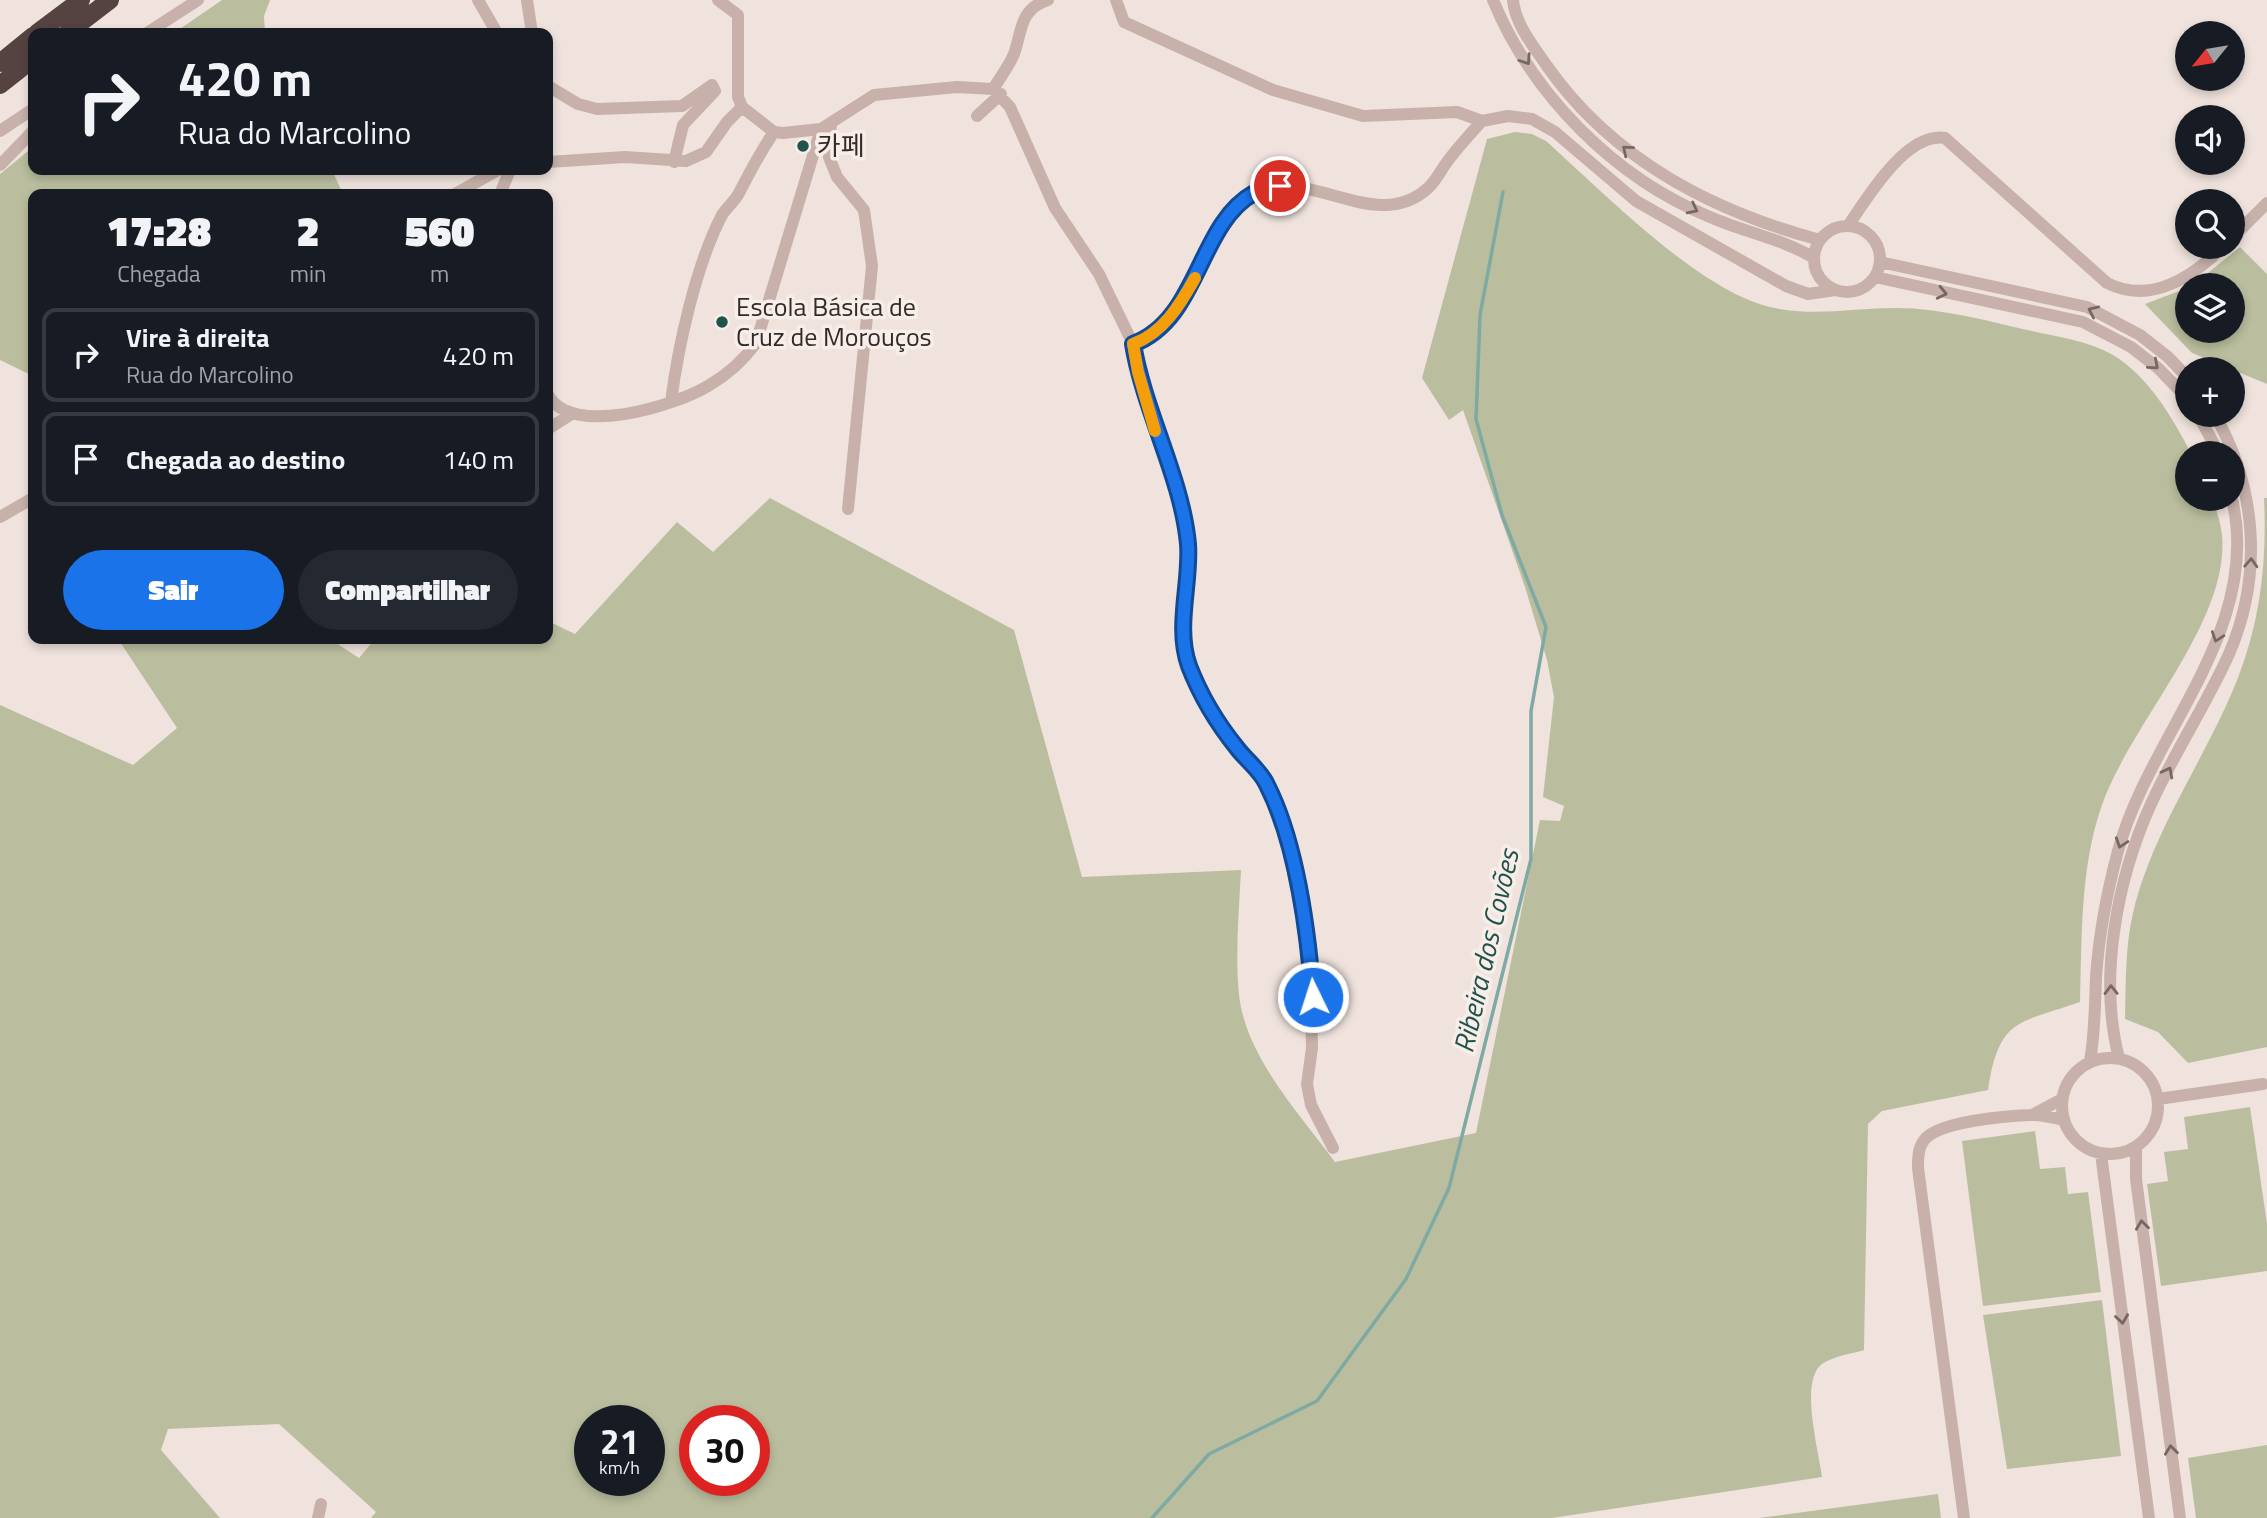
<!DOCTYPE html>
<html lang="pt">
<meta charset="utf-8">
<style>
:root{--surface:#171b24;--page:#242831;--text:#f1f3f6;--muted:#9ea1a6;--line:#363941;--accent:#1a73e8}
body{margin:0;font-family:"Titillium Web","Noto Sans KR",sans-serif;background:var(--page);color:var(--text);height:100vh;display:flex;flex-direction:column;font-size:26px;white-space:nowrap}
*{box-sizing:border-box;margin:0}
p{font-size:23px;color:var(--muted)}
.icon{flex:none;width:38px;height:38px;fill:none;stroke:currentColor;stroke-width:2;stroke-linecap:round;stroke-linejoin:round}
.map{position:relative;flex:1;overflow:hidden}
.panel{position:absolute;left:28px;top:189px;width:525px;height:455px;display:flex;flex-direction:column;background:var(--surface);border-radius:14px;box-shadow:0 4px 10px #0003}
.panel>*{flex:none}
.banner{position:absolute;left:28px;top:28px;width:525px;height:147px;border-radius:14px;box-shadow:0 4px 10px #0003;background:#171b24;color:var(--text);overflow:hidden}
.needle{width:46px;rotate:240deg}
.buttons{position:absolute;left:2175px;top:21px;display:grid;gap:14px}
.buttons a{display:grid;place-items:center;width:70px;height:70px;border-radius:50%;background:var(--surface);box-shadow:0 4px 10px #0003;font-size:35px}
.speed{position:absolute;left:574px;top:1405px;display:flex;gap:14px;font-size:35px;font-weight:700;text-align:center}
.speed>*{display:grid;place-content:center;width:91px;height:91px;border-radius:50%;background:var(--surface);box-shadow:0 4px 10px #0003;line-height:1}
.speed small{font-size:18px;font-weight:400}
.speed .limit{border:10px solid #d22;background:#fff;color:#111}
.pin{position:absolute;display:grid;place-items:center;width:60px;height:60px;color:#fff;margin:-30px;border:4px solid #fff;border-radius:50%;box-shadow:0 2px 7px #0007}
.me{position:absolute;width:77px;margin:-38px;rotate:356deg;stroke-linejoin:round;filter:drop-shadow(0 0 5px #0008)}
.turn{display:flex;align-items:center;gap:24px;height:147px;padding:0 35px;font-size:32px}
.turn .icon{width:91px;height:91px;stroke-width:2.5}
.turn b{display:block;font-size:49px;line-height:60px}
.eta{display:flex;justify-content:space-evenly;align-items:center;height:119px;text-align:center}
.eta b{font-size:42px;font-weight:800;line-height:49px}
.action{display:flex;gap:14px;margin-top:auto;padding:14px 35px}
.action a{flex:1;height:80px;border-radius:42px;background:var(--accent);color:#fff;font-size:28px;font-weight:800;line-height:80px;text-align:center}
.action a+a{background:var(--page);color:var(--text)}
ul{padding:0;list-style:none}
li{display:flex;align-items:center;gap:21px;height:94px;margin:0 14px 10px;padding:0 21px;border:4px solid var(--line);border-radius:14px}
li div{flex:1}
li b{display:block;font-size:26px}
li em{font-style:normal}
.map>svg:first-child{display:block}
.green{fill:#babe9e;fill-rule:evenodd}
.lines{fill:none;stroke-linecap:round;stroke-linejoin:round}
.stream{stroke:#7eaaa3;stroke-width:3.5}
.minor{stroke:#c7b1aa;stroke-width:12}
.highway{stroke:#554341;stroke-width:18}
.oneway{stroke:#776763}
.route-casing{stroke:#114b97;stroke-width:18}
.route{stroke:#1a73e8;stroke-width:12}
.slow{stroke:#f59e0b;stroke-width:12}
.poi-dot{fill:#22534b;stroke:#f8eee9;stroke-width:2.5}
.labels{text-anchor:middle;stroke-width:7;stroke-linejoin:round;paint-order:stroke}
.poi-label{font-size:26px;fill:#352a29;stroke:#f8eee9;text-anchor:start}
.water-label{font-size:28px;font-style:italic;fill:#22534b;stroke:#f8eee9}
</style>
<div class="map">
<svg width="2267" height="1518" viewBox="0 0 2267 1518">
<rect width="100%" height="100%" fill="#f0e3dd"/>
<!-- green -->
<path class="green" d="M222,0H270L264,16L265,33H174Z
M1515,132L1532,134L1546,141C1601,190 1698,290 1770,307C1812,317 1853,308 1896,308C1942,308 1987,321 2032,331C2058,337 2089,341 2113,355C2149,377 2172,417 2191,453H2188V499H2213C2216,510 2221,523 2222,535C2230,622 2131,722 2102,805C2080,867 2082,937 2080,1002C2017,1024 1999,1018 1988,1090L1882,1111L1868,1124L1864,1350C1851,1354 1834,1356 1822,1364C1799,1381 1819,1451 1822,1477L1552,1518H371L376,1512L279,1424L168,1429L161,1450L220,1518H0V705L133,765L177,728L118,639H330L359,658L375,639H548V621L575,634L677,522L713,552L770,498L1014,630L1082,877L1241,870C1239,911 1235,954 1239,995C1246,1057 1299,1113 1335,1162L1476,1133L1540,820L1560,821L1564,806L1543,797L1554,697L1547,660L1525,587L1463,410L1449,420L1422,378L1487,139ZM649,1421V1480H590V1421ZM695,1421H754V1480H695Z
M33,147V170H332L343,194H33V376L0,360V174Z
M2240,247L2267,274V384L2192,353L2145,304L2187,288L2188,331H2233V285H2193Z
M2264,498H2267V1047L2188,1063L2158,1032L2125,1019C2126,984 2125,947 2133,913C2153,828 2208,756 2239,675C2261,618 2267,559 2264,498Z
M2250,1107L2267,1224V1271L2161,1286L2147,1184L2168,1181L2164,1152L2188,1149L2184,1117Z
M2035,1131L2040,1169L2065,1167L2068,1194L2088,1192L2101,1292L1983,1306L1962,1141Z
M2102,1300L2121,1456L2007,1469L1983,1315Z
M2267,1445V1518H2196L2188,1458Z
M1938,1494L1941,1518H1759Z"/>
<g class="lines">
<!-- stream -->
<path class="stream" d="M1152,1518L1209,1454L1317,1401L1406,1279L1449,1188L1531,859V711L1546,627L1502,515L1476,419L1480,315L1503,192"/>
<!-- minor -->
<path class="minor" d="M478,0L497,33
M527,0L532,33
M718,0L738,15V97L742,107
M1116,0L1124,22L1273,90L1363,116L1457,112L1482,121
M1493,0C1532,95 1615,178 1710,217C1744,232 1783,239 1814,258
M1513,0C1515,24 1534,47 1547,66C1613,160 1712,211 1820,240
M147,33L198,0
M548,86L578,104L597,109L682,106L712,85L715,91L683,125L674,162
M993,89L1010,107L1055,208L1099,274L1133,344L1138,372L1178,499L1188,544L1184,609L1188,662L1207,708L1266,782L1285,830L1310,962L1312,1048L1307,1084L1311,1105L1333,1148
M993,89C1000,78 1009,66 1014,54C1022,32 1019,9 1048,0
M742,107L774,132L783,133L821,129L874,95L957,87L993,89
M977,116L1001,94
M831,123L829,157L837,177L864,210L872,266L848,509
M0,131L33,109
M548,162L625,157L686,161L706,152L727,122L742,107
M0,165L33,131
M455,194L498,170
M500,194L510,170
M1848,226C1867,198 1906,132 1945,138L2107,283C2151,305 2192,277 2223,247
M1814 259a33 33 0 1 1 66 0a33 33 0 1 1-66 0Z
M2233,237L2267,203
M1880,262L2087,307L2140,335L2168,357L2188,378
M1875,277L2083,322L2131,347L2158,368L2188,399
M1133,344C1199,320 1199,223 1254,193C1306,164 1376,236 1428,188C1436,181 1441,170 1447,162C1458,147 1470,134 1482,121L1508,116L1532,119L1555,132L1636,201L1786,286L1808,294L1835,290
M548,395C572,438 674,406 708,386C727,375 743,361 756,343L821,129
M671,402C678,346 696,265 722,215C727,207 735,201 739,193C750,172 760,152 774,132
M2198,415L2219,453
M548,429L570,415
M0,517L33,498
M2062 1106a48 48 0 1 1 96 0a48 48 0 1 1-96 0Z
M2119,1058C2098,978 2117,879 2151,804C2174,753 2206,705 2229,654C2263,575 2257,489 2215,415
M2090,1061C2095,1033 2095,1005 2096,977C2099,934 2107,892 2118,851C2150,733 2263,630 2232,499
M2158,1099L2263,1084
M2034,1114L2062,1099
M2136,1148V1179L2180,1518
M2101,1154L2149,1518
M318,1518L321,1504
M1964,1518L1918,1168C1918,1157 1918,1146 1926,1138C1943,1121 2007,1116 2031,1115C2042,1114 2053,1118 2064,1120"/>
<!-- highway -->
<path class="highway" d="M37,33L81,0
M67,33L110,0
M0,63L33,36
M0,85L33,59"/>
</g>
<!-- one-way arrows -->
<defs><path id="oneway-chevron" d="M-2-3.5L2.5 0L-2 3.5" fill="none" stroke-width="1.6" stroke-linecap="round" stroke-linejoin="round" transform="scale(1.75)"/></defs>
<g class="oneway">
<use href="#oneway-chevron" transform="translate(1526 60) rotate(56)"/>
<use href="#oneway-chevron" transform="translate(1627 150) rotate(-140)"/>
<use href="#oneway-chevron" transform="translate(1693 209) rotate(27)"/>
<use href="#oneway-chevron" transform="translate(1942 293) rotate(13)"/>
<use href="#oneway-chevron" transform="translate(2093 311) rotate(-155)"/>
<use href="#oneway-chevron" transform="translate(2154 365) rotate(41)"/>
<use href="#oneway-chevron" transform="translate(2251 563) rotate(-87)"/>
<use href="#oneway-chevron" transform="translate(2217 637) rotate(109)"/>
<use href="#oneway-chevron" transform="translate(2168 772) rotate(-62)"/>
<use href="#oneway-chevron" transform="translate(2121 843) rotate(108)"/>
<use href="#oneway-chevron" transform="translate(2111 990) rotate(-91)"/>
<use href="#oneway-chevron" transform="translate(2142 1225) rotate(-97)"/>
<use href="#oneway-chevron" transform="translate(2122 1319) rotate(82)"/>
<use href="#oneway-chevron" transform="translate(2171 1450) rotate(-97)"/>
</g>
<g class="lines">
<defs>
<path id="route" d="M1280,186C1272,188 1261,189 1254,193C1198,224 1199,320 1133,344C1144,411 1182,478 1188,544C1191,583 1175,627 1189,666C1201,697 1216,722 1237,748C1246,760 1261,771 1267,785C1297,844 1308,932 1313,997"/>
</defs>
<!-- route casing -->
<use href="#route" class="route-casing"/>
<!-- route -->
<use href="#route" class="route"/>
<!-- slow -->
<path class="slow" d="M1155,431L1138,372L1133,344C1163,333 1180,305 1195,278"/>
</g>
<!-- markers -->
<g class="poi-dot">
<circle cx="803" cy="146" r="7"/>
<circle cx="722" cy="322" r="7"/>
</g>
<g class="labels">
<!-- poi labels -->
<g class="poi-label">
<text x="817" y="155">카페</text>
<text x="736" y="316">Escola Básica de<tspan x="736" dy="30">Cruz de Morouços</tspan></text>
</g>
<!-- water labels -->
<g class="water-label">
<text transform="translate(1486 951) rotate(-77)" y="10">Ribeira dos Covões</text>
</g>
</g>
</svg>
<div class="buttons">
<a><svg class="needle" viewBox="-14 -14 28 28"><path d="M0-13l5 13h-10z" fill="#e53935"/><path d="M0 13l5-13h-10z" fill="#9ea1a6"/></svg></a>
<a><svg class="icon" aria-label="sound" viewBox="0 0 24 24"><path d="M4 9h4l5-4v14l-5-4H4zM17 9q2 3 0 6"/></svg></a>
<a><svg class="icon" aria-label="search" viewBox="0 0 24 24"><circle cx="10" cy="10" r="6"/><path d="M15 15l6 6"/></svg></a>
<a><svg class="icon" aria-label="layers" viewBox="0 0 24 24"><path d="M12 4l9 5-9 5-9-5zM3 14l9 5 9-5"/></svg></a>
<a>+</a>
<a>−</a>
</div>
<div class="speed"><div>21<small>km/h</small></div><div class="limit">30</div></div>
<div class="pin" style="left:1280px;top:186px;background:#d93025"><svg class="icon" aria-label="arrive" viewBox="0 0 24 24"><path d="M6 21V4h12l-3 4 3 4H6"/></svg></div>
<svg class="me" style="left:1313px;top:997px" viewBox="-20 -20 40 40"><circle r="17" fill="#1a73e8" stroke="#fff" stroke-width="3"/><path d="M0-11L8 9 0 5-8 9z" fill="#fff"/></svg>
<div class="banner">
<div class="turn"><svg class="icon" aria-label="right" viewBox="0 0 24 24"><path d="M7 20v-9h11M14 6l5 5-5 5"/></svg><div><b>420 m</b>Rua do Marcolino</div></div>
</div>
<section class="panel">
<div class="eta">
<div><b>17:28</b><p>Chegada</p></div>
<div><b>2</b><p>min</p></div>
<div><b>560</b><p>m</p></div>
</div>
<ul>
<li><svg class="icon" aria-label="right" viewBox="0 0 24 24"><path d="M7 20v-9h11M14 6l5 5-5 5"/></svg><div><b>Vire à direita</b><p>Rua do Marcolino</p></div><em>420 m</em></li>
<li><svg class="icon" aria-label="arrive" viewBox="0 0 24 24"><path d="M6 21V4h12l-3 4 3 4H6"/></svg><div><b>Chegada ao destino</b></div><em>140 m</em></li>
</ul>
<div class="action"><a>Sair</a><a>Compartilhar</a></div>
</section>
</div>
